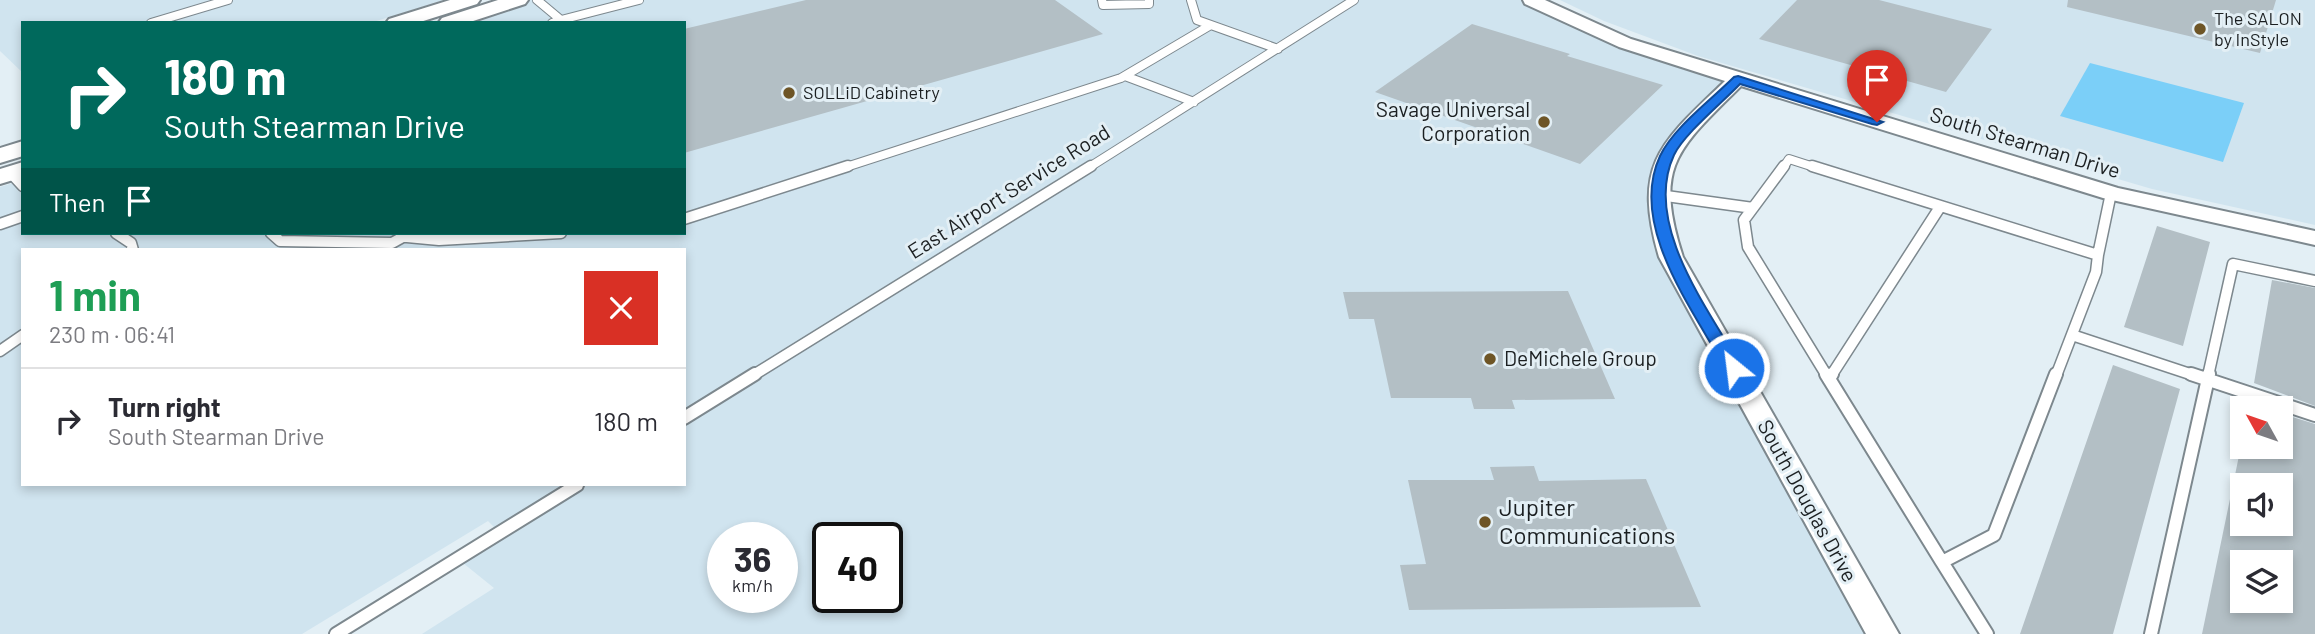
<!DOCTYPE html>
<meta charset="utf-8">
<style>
:root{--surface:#fff;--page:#f7f7f7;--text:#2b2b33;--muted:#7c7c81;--line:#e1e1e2}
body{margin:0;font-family:Barlow,sans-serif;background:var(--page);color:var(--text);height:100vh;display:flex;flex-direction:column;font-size:26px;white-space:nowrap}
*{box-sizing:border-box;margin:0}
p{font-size:23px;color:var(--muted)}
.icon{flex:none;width:38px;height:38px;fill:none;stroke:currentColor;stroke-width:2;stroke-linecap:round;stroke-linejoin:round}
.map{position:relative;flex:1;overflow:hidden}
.side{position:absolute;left:21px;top:248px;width:665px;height:238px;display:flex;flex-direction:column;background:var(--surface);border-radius:0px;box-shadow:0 4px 10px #0003}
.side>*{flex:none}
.hud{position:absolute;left:21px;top:21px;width:665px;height:214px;border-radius:0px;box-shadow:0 4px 10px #0003;background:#00695c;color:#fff;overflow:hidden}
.needle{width:46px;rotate:310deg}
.fabs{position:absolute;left:2230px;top:396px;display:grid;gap:14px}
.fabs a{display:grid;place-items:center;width:63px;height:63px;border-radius:0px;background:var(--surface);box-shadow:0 4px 10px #0003;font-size:35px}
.speed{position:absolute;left:707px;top:522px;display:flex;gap:14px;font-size:35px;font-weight:700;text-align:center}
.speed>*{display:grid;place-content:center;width:91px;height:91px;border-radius:50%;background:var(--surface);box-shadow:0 4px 10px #0003;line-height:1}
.speed small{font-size:18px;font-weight:400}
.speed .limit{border:4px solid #111;border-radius:10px;background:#fff;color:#111}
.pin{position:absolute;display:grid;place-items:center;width:60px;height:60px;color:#fff;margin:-72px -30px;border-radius:50% 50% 50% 0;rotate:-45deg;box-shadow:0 0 7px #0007}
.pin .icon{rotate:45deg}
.me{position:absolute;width:77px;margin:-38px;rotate:331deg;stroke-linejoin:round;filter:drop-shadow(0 0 5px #0008)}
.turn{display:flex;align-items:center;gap:24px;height:147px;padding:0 28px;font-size:32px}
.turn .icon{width:91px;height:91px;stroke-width:2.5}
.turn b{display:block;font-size:49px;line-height:60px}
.then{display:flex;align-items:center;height:66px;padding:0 28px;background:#0003;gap:14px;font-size:26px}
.round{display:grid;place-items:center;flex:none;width:74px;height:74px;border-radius:0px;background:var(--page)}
.headline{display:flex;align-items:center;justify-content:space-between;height:119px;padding:0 28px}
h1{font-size:42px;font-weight:700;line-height:52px;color:#1e9e55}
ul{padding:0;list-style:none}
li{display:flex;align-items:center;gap:21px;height:105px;padding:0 28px;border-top:2px solid var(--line)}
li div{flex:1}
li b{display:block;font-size:26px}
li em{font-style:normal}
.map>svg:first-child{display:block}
.built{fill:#d0e4ef;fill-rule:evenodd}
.green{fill:#7bcff8}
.building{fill:#b3bfc5;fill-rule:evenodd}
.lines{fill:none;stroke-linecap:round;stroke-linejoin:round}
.service-far2-casing{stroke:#7d888e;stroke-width:10}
.service-far1-casing{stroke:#7d888e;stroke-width:13}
.service-casing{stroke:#7d888e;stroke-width:16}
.tertiary-casing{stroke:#7d888e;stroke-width:4}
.secondary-casing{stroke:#7d888e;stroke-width:4}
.service-far2{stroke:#fff;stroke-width:8}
.service-far1{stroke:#fff;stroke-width:10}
.service{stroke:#fff;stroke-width:12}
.tertiary{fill:#fff;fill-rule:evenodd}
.secondary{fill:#fff;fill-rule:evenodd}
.route{fill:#1a73e8;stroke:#114b97;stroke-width:2}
.poi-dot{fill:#6e5526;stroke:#e3eff5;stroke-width:2.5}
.labels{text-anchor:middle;stroke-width:6;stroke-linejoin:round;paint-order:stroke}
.far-poi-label{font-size:18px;fill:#1b1f21;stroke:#e3eff5;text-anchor:start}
.poi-label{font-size:21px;fill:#1b1f21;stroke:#e3eff5;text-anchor:end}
.street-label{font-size:21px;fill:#1b1f21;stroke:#e3eff5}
.near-poi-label{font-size:24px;fill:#1b1f21;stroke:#e3eff5;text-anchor:start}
</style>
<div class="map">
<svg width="2315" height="634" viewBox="0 0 2315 634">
<rect width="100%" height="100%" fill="#e3eff5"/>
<!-- built -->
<path class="built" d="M0,0H444L370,23H23V73L0,51Z
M518,0H1531L1557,13L1738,79L1678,140L1658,214L1883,634H422L494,588L458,559L499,532L488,521L302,634H0V187L23,180V233H684V23H447ZM23,250H684V485H23ZM723,537H782V597H723ZM828,537H887V597H828Z
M1560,0H2315V225L2152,189L1698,56L1604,21Z"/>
<!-- green -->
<path class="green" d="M2090,63L2244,103L2223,162L2060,116Z"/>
<!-- building -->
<path class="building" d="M806,0H1055L1103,34L684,153V29Z
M1797,0H1879L1992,29L1946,92L1759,39Z
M2068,0H2276L2260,53L2067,7Z
M1472,24L1570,54L1567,56L1663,85L1580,164L1375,92Z
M2157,226L2210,242L2183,346L2124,327Z
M2272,280L2315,288V406L2254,383Z
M1568,291L1615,399L1512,400L1515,409H1474L1471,398H1391L1374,319H1349L1343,292Z
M2113,365L2180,389L2113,634H2020Z
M2280,413L2315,424V634H2202L2241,446H2280ZM2238,485H2280V523H2242V485ZM2242,562H2280V600H2242Z
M1534,466L1539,481L1646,479L1701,607L1409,610L1400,565L1426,564L1408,480H1494L1490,467Z"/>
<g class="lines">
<defs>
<path id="service-far2" d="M537,0L561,20L552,23
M1102,0L1103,5L1149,4V0
M1191,0L1197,20L1278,49
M561,20L639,0
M151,23L228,0
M1125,76L1194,102
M843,168L1121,78L1209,26
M1088,168L1354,0
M1783,168L1789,159L1817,168"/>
<path id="service-far1" d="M1784,166L1744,220L1748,247L1827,376
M1812,166L2098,255
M11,173L23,186
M1659,195L1753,208
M684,219L848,166
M0,224L23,216
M116,233L131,243L133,250
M271,233L280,241L392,243L410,233
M407,237L439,240L561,233
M2098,255L2111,193
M2072,335L2196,376
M0,351L23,335
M752,376L1091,166
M1831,376L1940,207
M2056,376L2096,272L2098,255
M2208,376L2233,264L2315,281"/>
<path id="service" d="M1826,374L1942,562L1994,535L2056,374
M2191,374L2315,415
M1829,379L1832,374
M684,418L755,374
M1942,562L1987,634
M336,634L577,485
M2151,634L2209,374"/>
<path id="tertiary" d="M1523,0H1545L1631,39L2118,188L2315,231V245L2103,198L1741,86C1678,149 1653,165 1683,257L1899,634H1866L1659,257C1632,164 1660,143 1725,81L1619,47L1525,4Z"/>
<path id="secondary" d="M450,0H480L477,4L417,23H386L389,19Z
M498,0H528L525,4L467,23L439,22L442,18Z
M23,141V156L0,163V148Z
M23,162V177L0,184V169Z"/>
</defs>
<!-- service-far2 casing -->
<use href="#service-far2" class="service-far2-casing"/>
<!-- service-far1 casing -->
<use href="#service-far1" class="service-far1-casing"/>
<!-- service casing -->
<use href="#service" class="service-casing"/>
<!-- tertiary casing -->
<use href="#tertiary" class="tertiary-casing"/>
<!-- secondary casing -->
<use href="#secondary" class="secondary-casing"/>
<!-- service-far2 -->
<use href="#service-far2" class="service-far2"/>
<!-- service-far1 -->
<use href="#service-far1" class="service-far1"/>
<!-- service -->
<use href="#service" class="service"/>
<!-- tertiary -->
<use href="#tertiary" class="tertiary"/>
<!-- secondary -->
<use href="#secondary" class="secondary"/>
</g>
<!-- route -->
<path class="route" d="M1738,76L1883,122L1877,125L1872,124L1740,84C1723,102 1684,134 1674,155C1642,224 1709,310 1742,368L1734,373L1725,368C1692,308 1628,225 1660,156C1673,128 1712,99 1734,77Z"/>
<!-- markers -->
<g class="poi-dot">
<circle cx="2200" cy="29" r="7"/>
<circle cx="789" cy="93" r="7"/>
<circle cx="1544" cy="122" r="7"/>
<circle cx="1490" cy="359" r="7"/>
<circle cx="1485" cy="522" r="7"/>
</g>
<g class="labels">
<!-- far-poi labels -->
<g class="far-poi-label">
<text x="2214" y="25">The SALON<tspan x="2214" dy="21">by InStyle</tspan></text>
<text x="803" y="99">SOLLiD Cabinetry</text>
</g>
<!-- poi labels -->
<g class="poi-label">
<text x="1530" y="117">Savage Universal<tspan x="1530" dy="24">Corporation</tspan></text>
<text x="1504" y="366" text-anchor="start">DeMichele Group</text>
</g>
<!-- street labels -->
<g class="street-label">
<text transform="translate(2025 143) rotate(17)" y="7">South Stearman Drive</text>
<text transform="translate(1009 192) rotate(-32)" y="7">East Airport Service Road</text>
<text transform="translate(1807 501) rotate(61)" y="7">South Douglas Drive</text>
</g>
<!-- near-poi labels -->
<g class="near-poi-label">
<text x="1499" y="516">Jupiter<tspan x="1499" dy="28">Communications</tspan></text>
</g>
</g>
</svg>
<div class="fabs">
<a><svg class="needle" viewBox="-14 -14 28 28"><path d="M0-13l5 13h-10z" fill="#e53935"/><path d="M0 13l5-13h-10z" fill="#7c7c81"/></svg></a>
<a><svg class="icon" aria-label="sound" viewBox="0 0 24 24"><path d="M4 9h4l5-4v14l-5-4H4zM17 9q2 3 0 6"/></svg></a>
<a><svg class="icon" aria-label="layers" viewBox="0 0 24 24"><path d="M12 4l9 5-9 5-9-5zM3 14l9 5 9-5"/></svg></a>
</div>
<div class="speed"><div>36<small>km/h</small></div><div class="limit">40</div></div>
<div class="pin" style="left:1877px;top:122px;background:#d93025"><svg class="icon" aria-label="arrive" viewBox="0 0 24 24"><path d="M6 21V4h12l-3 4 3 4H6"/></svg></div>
<svg class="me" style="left:1734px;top:368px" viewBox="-20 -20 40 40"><circle r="17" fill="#1a73e8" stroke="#fff" stroke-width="3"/><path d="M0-11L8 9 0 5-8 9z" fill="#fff"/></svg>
<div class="hud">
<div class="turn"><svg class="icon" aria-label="right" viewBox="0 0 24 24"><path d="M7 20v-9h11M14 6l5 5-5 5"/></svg><div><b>180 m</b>South Stearman Drive</div></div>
<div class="then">Then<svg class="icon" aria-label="arrive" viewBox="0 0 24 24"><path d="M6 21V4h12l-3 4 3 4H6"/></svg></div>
</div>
<section class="side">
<div class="headline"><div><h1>1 min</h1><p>230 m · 06:41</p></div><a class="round" style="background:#d93025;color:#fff"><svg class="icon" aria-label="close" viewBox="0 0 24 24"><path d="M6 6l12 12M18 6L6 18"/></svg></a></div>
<ul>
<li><svg class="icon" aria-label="right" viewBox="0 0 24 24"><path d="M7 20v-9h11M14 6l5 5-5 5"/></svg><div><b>Turn right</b><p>South Stearman Drive</p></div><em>180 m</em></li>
</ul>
</section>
</div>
